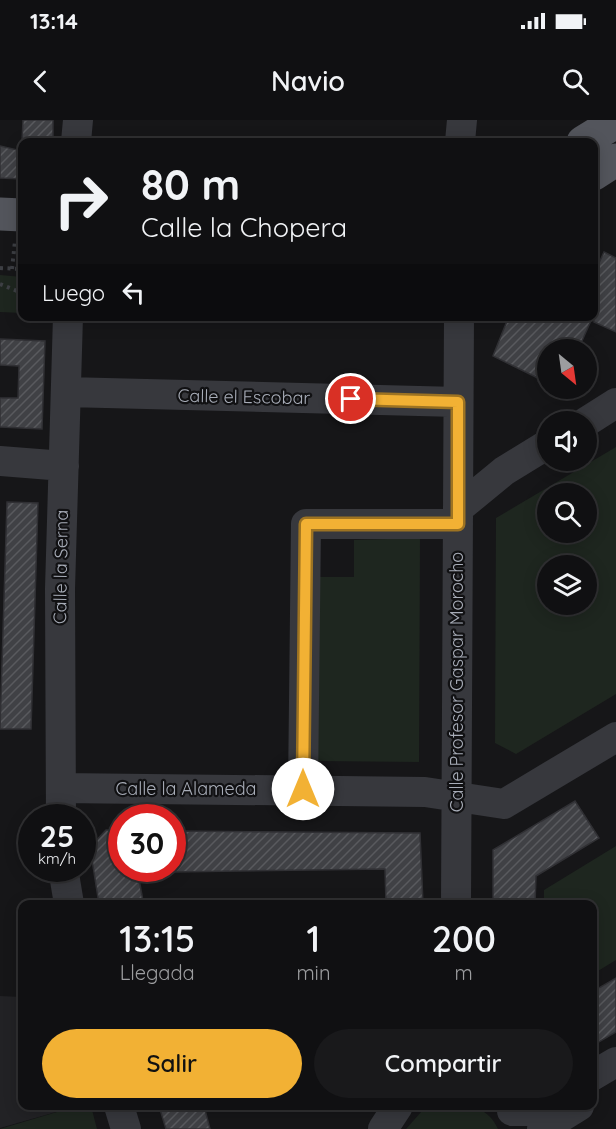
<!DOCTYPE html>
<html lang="es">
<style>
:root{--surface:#101012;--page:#19191b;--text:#f1f3f6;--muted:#9c9d9f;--line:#303032;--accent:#f2b134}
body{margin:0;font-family:Quicksand,sans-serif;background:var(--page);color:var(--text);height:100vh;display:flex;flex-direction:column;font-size:22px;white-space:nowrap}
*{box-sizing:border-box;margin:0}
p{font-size:20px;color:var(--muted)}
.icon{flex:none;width:33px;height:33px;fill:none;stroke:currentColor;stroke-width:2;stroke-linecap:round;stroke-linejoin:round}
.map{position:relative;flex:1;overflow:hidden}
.sheet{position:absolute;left:18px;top:780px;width:579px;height:210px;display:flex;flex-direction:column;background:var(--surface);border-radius:12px;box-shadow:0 3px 15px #0003,0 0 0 2px var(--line)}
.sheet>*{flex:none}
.hud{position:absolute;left:18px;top:18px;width:580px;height:183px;border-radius:12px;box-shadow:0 3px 15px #0003,0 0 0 2px var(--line);background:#101012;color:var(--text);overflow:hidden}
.needle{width:39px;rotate:151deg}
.buttons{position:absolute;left:537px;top:219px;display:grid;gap:12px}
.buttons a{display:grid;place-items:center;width:60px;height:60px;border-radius:50%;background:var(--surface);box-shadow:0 3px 15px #0003,0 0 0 2px var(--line);font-size:30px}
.speed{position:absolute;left:18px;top:684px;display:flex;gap:12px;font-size:30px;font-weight:700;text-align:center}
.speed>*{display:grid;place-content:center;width:78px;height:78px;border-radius:50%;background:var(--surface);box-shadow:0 3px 15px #0003,0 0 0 2px var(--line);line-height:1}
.speed small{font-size:15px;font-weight:400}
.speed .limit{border:9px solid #d22;background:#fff;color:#111}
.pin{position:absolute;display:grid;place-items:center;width:51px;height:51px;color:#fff;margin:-26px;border:3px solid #fff;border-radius:50%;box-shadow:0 2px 6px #0007}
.me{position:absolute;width:66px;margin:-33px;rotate:0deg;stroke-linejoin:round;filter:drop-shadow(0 0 4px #0008)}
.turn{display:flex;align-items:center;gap:21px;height:126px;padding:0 24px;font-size:27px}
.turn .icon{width:78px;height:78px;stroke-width:2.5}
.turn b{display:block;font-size:42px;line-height:51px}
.then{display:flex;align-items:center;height:57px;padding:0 24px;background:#0003;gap:12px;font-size:22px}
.eta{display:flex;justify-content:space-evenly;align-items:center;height:102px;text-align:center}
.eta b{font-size:36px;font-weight:600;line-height:42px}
.button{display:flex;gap:12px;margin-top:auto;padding:12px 24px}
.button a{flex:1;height:69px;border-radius:36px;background:var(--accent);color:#111;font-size:24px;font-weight:600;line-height:69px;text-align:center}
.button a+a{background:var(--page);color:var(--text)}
.status{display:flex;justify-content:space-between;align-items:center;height:42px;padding:0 30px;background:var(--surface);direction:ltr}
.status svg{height:16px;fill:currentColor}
header{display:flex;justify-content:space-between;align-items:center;height:78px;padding:0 24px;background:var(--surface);font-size:27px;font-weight:600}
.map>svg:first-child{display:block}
.built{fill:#222225}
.grass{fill:#1e261f;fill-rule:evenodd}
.building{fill:url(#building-hatch);stroke:#303034;stroke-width:1.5}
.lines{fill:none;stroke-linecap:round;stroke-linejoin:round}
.path{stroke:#3d3f44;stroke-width:4;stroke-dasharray:3 4.5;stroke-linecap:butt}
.minor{stroke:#37383d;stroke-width:30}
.major{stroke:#53555c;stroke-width:33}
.route-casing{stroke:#9d7322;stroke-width:15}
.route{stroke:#f2b134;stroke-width:10}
.labels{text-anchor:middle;stroke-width:4.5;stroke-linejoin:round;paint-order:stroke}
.street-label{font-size:18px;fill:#a8adb8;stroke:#111113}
</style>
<div class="status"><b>13:14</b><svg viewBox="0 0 49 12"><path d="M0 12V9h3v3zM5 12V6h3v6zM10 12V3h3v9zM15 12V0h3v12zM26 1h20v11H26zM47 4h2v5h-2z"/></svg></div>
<header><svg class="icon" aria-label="back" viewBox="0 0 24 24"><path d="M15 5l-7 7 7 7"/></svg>Navio<svg class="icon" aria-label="search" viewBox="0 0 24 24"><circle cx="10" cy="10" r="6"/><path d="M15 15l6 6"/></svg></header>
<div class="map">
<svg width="616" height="1009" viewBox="0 0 616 1009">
<defs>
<pattern id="building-hatch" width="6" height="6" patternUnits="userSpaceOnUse" patternTransform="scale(1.5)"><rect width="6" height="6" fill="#404145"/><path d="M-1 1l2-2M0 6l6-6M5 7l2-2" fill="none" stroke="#595a5e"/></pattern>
</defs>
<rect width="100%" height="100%" fill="#161618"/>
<!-- built -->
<path class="built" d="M0,876L22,877V986H77L0,1008Z"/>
<!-- grass -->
<path class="grass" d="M0,155L22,157V193L0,192Z
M616,327V574L516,634L495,623L496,398ZM548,374H586V412H548ZM548,446H586V484H548Z
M420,418L419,642L317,641L319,457H354V420Z
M616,726V840L593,854L592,784H544V770Z
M77,986H91L97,1009H0Z
M432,986C457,985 486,981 498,1009H406L422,991Z"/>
<!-- building -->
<path class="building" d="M23,0H53V22H22Z
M0,26L22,31V59L0,58Z
M604,132L616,138V212L594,202V154Z
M509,196H593L578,230H548V263L493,236Z
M0,219L45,221L42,309L0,307V278H18L19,246L0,245Z
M7,382L38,383L31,609H0Z
M575,681L599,718L536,756L535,784H493V730Z
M106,710H122V748H137L143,781L137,782V784H99L90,727Z
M172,711L420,713L423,784H386L385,749L172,752Z
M616,858V912L592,926V872Z
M159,986H204L210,1009H166Z"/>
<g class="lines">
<!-- path -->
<path class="path" d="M0,148L22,149
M12,149L15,121
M0,164L22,173"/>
<!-- minor -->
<path class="minor" d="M76,22L78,0
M460,22L462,0
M66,272L458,282
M586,302L616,283
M0,341L64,346
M459,388L504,351L548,324
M61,668L425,672L504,684L616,617
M303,669L306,404H458
M61,698L60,469L68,196
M63,748L69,784
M456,784L459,196
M592,956L616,942
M119,986L126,1009
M512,991H528L541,986
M383,1009L398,986
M542,1009L579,986"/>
<!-- major -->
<path class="major" d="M583,22L616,2
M594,54L616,40
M0,94L22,95"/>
</g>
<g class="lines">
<defs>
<path id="route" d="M303,669L306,404H458V282L351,279"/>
</defs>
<!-- route casing -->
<use href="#route" class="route-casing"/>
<!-- route -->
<use href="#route" class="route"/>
</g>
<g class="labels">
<!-- street labels -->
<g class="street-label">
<text transform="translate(244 277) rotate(1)" y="6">Calle el Escobar</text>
<text transform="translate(61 447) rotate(-89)" y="6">Calle la Serna</text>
<text transform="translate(457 562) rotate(-90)" y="6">Calle Profesor Gaspar Morocho</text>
<text x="186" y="675">Calle la Alameda</text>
</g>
</g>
</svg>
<div class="buttons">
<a><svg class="needle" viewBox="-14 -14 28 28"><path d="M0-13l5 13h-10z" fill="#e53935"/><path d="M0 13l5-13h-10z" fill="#9c9d9f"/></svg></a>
<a><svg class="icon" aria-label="sound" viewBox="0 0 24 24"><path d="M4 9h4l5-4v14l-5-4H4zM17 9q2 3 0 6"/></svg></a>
<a><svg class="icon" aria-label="search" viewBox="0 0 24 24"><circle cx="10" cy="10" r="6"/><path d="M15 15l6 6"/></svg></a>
<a><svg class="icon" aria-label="layers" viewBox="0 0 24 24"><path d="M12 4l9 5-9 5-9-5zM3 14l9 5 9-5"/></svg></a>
</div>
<div class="speed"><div>25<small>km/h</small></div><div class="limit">30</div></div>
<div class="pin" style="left:351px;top:279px;background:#d93025"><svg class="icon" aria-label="arrive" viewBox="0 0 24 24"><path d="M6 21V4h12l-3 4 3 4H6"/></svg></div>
<svg class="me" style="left:303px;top:669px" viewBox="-20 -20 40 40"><circle r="19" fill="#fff"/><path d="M0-13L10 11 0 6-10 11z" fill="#f2b134"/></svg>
<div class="hud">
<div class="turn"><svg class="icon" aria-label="right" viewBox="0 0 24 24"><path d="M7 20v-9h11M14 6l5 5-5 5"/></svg><div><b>80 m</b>Calle la Chopera</div></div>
<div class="then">Luego<svg class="icon" aria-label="left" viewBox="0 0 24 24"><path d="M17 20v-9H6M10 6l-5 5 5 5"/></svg></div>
</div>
<section class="sheet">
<div class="eta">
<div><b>13:15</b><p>Llegada</p></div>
<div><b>1</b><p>min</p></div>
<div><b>200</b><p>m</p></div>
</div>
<div class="button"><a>Salir</a><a>Compartir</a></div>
</section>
</div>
